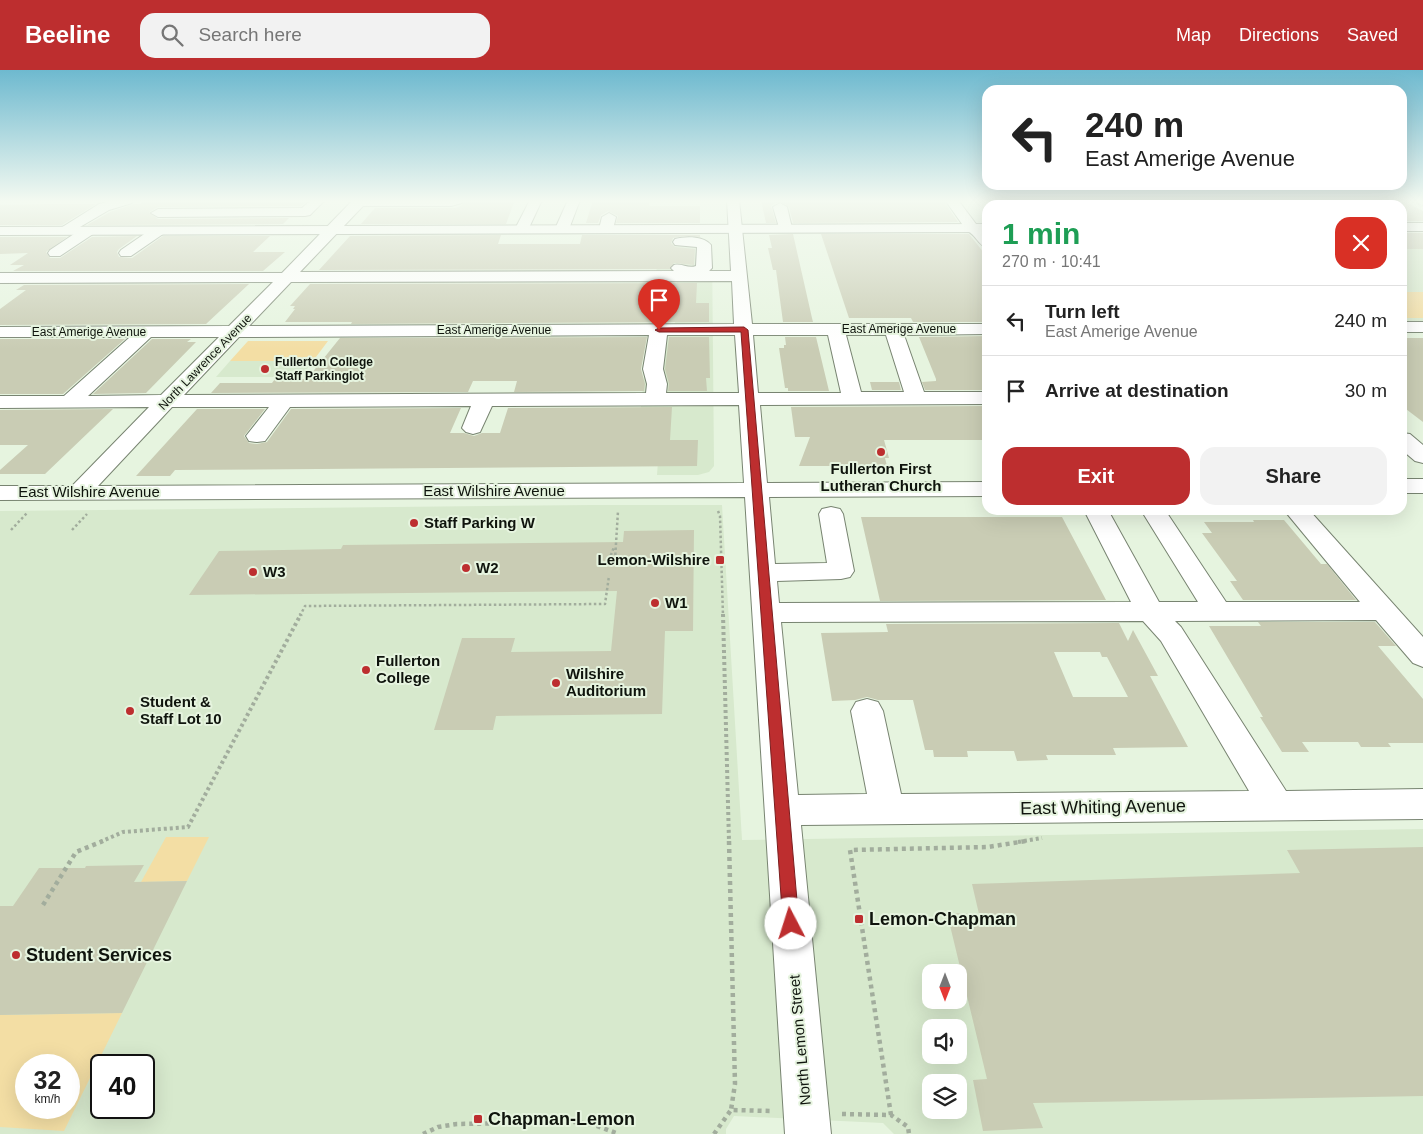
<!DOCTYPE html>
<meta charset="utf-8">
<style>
:root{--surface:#fff;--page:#f2f2f2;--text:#222;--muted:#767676;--line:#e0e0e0;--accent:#bd2e2f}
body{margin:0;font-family:Arial,sans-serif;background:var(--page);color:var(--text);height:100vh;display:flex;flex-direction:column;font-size:19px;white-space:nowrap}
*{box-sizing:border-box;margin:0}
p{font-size:16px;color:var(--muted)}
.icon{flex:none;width:28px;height:28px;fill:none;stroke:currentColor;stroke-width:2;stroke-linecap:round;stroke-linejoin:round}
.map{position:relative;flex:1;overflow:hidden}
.details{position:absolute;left:982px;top:130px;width:425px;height:315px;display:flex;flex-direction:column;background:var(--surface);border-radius:15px;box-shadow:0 5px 20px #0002}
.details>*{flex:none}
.guide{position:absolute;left:982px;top:15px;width:425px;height:105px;border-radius:15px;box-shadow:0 5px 20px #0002;background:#fff;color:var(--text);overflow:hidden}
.needle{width:32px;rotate:180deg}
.controls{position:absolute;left:922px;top:894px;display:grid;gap:10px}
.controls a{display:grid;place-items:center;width:45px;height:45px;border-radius:10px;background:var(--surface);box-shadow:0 5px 20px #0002;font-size:25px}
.speed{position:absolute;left:15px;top:984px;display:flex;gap:10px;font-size:25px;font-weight:700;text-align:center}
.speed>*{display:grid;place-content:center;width:65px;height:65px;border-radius:50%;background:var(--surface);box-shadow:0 5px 20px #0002;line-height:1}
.speed small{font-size:12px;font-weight:400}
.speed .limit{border:2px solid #111;border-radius:8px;background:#fff;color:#111}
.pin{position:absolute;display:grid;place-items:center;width:42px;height:42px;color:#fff;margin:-51px -21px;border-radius:50% 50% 50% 0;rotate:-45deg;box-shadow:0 0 5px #0007}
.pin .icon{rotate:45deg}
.me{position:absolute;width:55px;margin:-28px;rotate:355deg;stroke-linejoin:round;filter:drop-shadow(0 0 4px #0008)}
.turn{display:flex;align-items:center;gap:18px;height:105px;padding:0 20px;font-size:22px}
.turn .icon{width:65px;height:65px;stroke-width:2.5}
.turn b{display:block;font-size:35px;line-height:42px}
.round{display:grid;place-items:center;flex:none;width:52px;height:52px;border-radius:15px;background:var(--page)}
.summary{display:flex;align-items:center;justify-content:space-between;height:85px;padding:0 20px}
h1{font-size:30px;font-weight:700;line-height:38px;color:#1e9e55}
.action{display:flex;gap:10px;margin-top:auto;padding:10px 20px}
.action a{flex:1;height:58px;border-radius:15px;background:var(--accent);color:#fff;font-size:20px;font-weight:700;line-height:58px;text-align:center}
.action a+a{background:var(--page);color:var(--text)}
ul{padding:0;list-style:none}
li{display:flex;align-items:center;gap:15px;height:70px;padding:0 20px;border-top:1px solid var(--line)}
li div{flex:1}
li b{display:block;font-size:19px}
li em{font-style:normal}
header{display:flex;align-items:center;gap:30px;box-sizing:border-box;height:70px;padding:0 25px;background:var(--accent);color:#fff}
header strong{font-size:24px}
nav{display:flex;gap:28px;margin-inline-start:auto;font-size:18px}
.search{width:350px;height:45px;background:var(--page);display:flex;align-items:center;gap:12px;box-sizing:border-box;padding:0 18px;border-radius:15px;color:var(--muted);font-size:19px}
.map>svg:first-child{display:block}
.built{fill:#d7e9cd;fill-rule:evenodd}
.green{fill:#f3dea4;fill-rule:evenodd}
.building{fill:#c9ccb4;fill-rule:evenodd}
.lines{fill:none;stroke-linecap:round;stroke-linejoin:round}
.minor-casing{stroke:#788471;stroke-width:2}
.major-casing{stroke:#788471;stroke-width:2}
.path-far3{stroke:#a2ad9d;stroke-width:2;stroke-dasharray:1 1;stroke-linecap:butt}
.path-far2{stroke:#a2ad9d;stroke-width:2.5;stroke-dasharray:2.5 2.5;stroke-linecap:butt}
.path-far1{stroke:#a2ad9d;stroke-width:4;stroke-dasharray:3 3;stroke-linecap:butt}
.path{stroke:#a2ad9d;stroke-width:4.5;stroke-dasharray:4 4;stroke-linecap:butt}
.minor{fill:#fff;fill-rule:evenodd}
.major{fill:#fff;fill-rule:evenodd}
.route{fill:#bd2e2f;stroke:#7b1e1f}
.poi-dot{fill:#bd2e2f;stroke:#e6f4df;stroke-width:2}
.labels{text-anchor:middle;stroke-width:4;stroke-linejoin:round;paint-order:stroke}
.far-street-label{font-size:12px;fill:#0f140d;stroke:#e6f4df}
.far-poi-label{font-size:12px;font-weight:bold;fill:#0f140d;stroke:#e6f4df;text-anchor:start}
.poi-label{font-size:15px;font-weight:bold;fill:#0f140d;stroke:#e6f4df;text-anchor:start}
.street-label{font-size:15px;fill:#0f140d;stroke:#e6f4df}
.near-street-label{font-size:18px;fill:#0f140d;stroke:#e6f4df}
.near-poi-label{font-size:18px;font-weight:bold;fill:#0f140d;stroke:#e6f4df;text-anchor:start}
</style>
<header>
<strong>Beeline</strong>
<div class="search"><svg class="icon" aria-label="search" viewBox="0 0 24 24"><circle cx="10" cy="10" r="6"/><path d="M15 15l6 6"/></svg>Search here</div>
<nav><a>Map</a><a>Directions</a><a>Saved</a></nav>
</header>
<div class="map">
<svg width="1423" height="1064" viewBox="0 0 1423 1064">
<rect width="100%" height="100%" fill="#e6f4df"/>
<!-- built -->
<path class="built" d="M1402,165H1423V253H1403Z
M660,169L694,170L705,171L712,175L714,396L709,402L698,405H657L660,364H638L648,270L675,253L677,210L656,204Z
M230,291H313L301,307H216Z
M593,435H722L742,770L1423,759V1064H894L883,1053L734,1046L726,1059V1064H0V441ZM931,902H959V930H931ZM931,958H959V985H931ZM26,995H69V1038H26ZM101,995H144V1038H101ZM931,1012H959V1040H931Z"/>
<!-- green -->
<path class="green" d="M1402,222H1423V248H1403Z
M248,271H328L313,291H230Z
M166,767H209L187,811L141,812Z
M122,943L64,1061L0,1057V945ZM26,995H69V1038H26Z"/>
<!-- building -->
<path class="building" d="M146,130H308L301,136L158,137L149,142L158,149L289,148L283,154L87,155L110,142L134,134H140Z
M465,130H515L506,154H361L375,138H456L462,135Z
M593,130H650L649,136H700V153H616L618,146L608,141L601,145L598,153H586Z
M761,130H943L958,152L793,153L789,137L779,131L771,136L776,153H766Z
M1402,130L1423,141V151H1402Z
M46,134H96L62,155H0V135Z
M1402,163H1423V179H1402Z
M793,164L812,248L813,252H783L776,200H773L768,178H772L769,165Z
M821,164H969L988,188V252H913L911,248H849Z
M501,165L498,174H580L582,165H700V167L684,166L673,168L671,173L675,177L695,179L694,195L674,193L670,199L319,200L350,166Z
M137,166L119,179L117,182L119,187L132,188L163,166H270L253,182H285L263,201H13L24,195H10L28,183L0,184V167H67L46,182L50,188H60L92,167Z
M697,213L696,233H709V252L351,254L352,252H285L295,239H293L295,236H290L310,214Z
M249,214L206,254L0,255V239L26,220H16L24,215Z
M988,266V320H925L922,312L936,311V309L919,267Z
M647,267L641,299L645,314L644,321L514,322L517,311H473L468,322L211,323L220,313H272L275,309H307L340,268Z
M669,267H709L710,308H706L707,321H668L669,314L665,299Z
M785,267H816L829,321H788V318H785L779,278H784V275H786Z
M1402,268H1423V352L1402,336Z
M0,269H125L63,324H0Z
M152,269H191L187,272H196L146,323L93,324Z
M870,312H899L901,320H872Z
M988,336V370H884L889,388H885L887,396H799L810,367H795L791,337Z
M672,337L670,370H698L697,396L175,400L170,406H136L197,339H265L244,366L249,373L257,374L267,372L291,339L461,338L450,363H464L474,366L482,363H500L508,338Z
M113,339L45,404H0V400L28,375H0V340Z
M861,447H1062L1106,530L880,531Z
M1253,450H1284L1321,494H1327L1356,530H1243L1230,511H1237L1202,463H1212L1204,452H1254Z
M694,460L693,561H665L662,644L496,646L493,660H434L462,568H515L511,582L611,581L617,521L189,525L219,481L341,479L343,475L623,472L624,461Z
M1258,552H1375L1396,576H1378L1423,629V673H1388L1391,677H1361L1358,672H1302L1309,682H1282L1260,647H1263L1209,556H1261Z
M1119,553L1128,571L1133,560L1158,606H1150L1188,677L1113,678L1116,685H1046L1048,690L1017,691L1014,681H967L968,687H934L933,680H925L913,630H878L867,627L855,630L832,631L821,563L888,562L886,554ZM1054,582H1100L1102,587H1107L1128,627H1073Z
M1423,777V1026L1033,1033L1043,1058L983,1061L973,1010L987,1009L947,843L979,844L972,814L1300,803L1287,780Z
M144,795L134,812L187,811L122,943L0,945V836H13L39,798H85L86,796Z"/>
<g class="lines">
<defs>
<path id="minor" d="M114,130H133L132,133L109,140L68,164H58L56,161L99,134Z
M311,130H325L310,145L305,146L158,147L151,143L158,139L302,138Z
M353,130H463L462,133L451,136H363L300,202L674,201L671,198L674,195C682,193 688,199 696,196L697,177L675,175L673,172L675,169C686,166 704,166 711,175L712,198L709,201H731L727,130H739L752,254H988V264L904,265L924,322H988V334L760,335L767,413L988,412V426L769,427L775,494L827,493L819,444L822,439L831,437L840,439L843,444L854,501L850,507L841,509L777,511L779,533L1131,532L1084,440H1108L1159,532H1198L1141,440H1165L1226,532H1360L1284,440H1309L1423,567V597L1413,593L1376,550L1175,551L1181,557L1286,721L1423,719V749L801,755L831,1064H785L745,427L0,430V416H72L149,337L0,338V326H64L130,267H0V257L229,256L273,212L0,213V203H282ZM732,211L734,254L249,256L291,212ZM649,265L643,299L647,314L646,323L184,325L239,267ZM667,265H735L739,323H666L667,314L663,299ZM753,265H828L841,323H758ZM846,265H886L904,322H861ZM151,267H219L161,325L88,326ZM739,335L744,413L98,416L172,337H269L246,366L249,371L257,372L265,371L290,337L471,336L462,358L466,362L473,364L480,362L492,336ZM1143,551L1161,571L1249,721L901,724L883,641L878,632L867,629L856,632L851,641L867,724L798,725L781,552Z
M530,130H542L527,162H517L515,159Z
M568,130H580L569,159L562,163L555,159Z
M945,130H958L976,154C988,158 988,168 988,178C978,176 976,164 967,161Z
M1014,130H1027L1031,135H1017Z
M1119,130H1133L1138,135H1123Z
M780,133L787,137L792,158L790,161H780L773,137Z
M609,143L616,147L613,159L606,163L601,162L599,159L602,147Z
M88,157L93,158L95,161L93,164L60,186H50L48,183L50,180L83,158Z
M158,157L165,161L163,164L131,186H121L119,183L121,180L153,158Z
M1402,252H1423V262H1402Z
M1402,363L1410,364L1423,375V393L1415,391L1402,380Z
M1402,409H1423V423H1402Z"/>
<path id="major" d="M1402,153H1423V161H1402Z
M988,154V162L0,165V157Z"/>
</defs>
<!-- minor casing -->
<use href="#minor" class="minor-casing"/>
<!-- major casing -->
<use href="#major" class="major-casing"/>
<!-- path-far3 -->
<path class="path-far3" d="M1263,130L1271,135
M1411,130L1423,136"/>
<!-- path-far2 -->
<path class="path-far2" d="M718,441L720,446L723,546
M11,460L27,443
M72,460L87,444
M609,490L614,477
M615,490L618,441
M300,546L305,536L605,534L609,506"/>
<!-- path-far1 -->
<path class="path-far1" d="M723,544L729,772
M100,772L123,762L188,757L301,544
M1018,772L1042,768"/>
<!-- path -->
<path class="path" d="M729,771L735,1014L731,1040
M43,835L76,782L103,771
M842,1044L891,1045L908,1057L909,1064
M891,1045L850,780L988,777L1026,771
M423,1064L438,1057L457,1054L577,1052L594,1055L619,1064
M714,1064L731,1040L771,1041"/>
<!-- minor -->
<use href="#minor" class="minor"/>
<!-- major -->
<use href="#major" class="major"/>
</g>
<!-- sky -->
<linearGradient id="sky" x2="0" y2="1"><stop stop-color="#6eb9cf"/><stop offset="0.47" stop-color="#f4faf1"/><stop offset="1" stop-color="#f4faf1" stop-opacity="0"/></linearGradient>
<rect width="1423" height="279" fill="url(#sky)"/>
<!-- route -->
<path class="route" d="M744,257L748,260L799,854L797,860L791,862L785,860L783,854L741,262H659L655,260L659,258Z"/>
<!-- markers -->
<g class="poi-dot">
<circle cx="265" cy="299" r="5"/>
<circle cx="881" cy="382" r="5"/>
<circle cx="414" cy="453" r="5"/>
<rect x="715" y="485" width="10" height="10" rx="2.5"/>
<circle cx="466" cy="498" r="5"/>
<circle cx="253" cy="502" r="5"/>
<circle cx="655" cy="533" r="5"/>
<circle cx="366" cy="600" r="5"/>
<circle cx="556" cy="613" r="5"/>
<circle cx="130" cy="641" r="5"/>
<rect x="854" y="844" width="10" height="10" rx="2.5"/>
<circle cx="16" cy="885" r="5"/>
<rect x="473" y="1044" width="10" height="10" rx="2.5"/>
</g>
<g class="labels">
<!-- far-street labels -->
<g class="far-street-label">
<text x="899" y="263">East Amerige Avenue</text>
<text x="494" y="264">East Amerige Avenue</text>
<text x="89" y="266">East Amerige Avenue</text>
<text transform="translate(205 292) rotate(-46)" y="4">North Lawrence Avenue</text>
</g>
<!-- far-poi labels -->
<g class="far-poi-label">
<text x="275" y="296">Fullerton College<tspan x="275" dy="14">Staff Parkinglot</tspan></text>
</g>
<!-- poi labels -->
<g class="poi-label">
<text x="881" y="404" text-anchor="middle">Fullerton First<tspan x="881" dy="17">Lutheran Church</tspan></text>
<text x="424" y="458">Staff Parking W</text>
<text x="710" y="495" text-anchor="end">Lemon-Wilshire</text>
<text x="476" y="503">W2</text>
<text x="263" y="507">W3</text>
<text x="665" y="538">W1</text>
<text x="376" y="596">Fullerton<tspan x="376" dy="17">College</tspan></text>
<text x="566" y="609">Wilshire<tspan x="566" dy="17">Auditorium</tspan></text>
<text x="140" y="637">Student &amp;<tspan x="140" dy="17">Staff Lot 10</tspan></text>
</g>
<!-- street labels -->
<g class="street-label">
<text x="494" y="426">East Wilshire Avenue</text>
<text x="89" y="427">East Wilshire Avenue</text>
<text transform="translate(800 970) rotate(-95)" y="5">North Lemon Street</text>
</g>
<!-- near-street labels -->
<g class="near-street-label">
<text transform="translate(1103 737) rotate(-1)" y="6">East Whiting Avenue</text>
</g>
<!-- near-poi labels -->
<g class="near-poi-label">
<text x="869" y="855">Lemon-Chapman</text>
<text x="26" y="891">Student Services</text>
<text x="488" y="1055">Chapman-Lemon</text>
</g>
</g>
</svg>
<div class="controls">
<a><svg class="needle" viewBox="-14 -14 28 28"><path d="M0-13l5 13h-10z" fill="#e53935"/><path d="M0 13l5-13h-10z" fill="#767676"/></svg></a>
<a><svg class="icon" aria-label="sound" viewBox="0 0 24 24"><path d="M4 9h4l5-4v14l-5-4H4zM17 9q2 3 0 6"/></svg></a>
<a><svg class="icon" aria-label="layers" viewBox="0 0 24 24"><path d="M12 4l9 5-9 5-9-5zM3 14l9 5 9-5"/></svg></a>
</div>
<div class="speed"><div>32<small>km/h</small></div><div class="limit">40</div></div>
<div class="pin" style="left:659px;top:260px;background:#d93025"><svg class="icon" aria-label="arrive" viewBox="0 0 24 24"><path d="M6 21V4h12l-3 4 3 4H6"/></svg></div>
<svg class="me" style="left:791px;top:854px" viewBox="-20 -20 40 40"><circle r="19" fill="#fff"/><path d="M0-13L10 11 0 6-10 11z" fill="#bd2e2f"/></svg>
<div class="guide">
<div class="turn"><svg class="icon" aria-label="left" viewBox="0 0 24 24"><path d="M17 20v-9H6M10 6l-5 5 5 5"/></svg><div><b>240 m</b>East Amerige Avenue</div></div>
</div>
<section class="details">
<div class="summary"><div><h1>1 min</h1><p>270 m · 10:41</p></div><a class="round" style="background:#d93025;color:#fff"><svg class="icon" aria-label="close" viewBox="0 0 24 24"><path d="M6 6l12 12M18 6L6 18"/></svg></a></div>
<ul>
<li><svg class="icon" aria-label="left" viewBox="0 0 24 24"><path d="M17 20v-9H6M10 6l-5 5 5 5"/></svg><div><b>Turn left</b><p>East Amerige Avenue</p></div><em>240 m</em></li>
<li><svg class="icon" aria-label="arrive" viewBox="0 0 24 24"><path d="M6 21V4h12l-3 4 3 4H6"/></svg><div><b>Arrive at destination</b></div><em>30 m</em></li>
</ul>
<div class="action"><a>Exit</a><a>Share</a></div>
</section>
</div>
